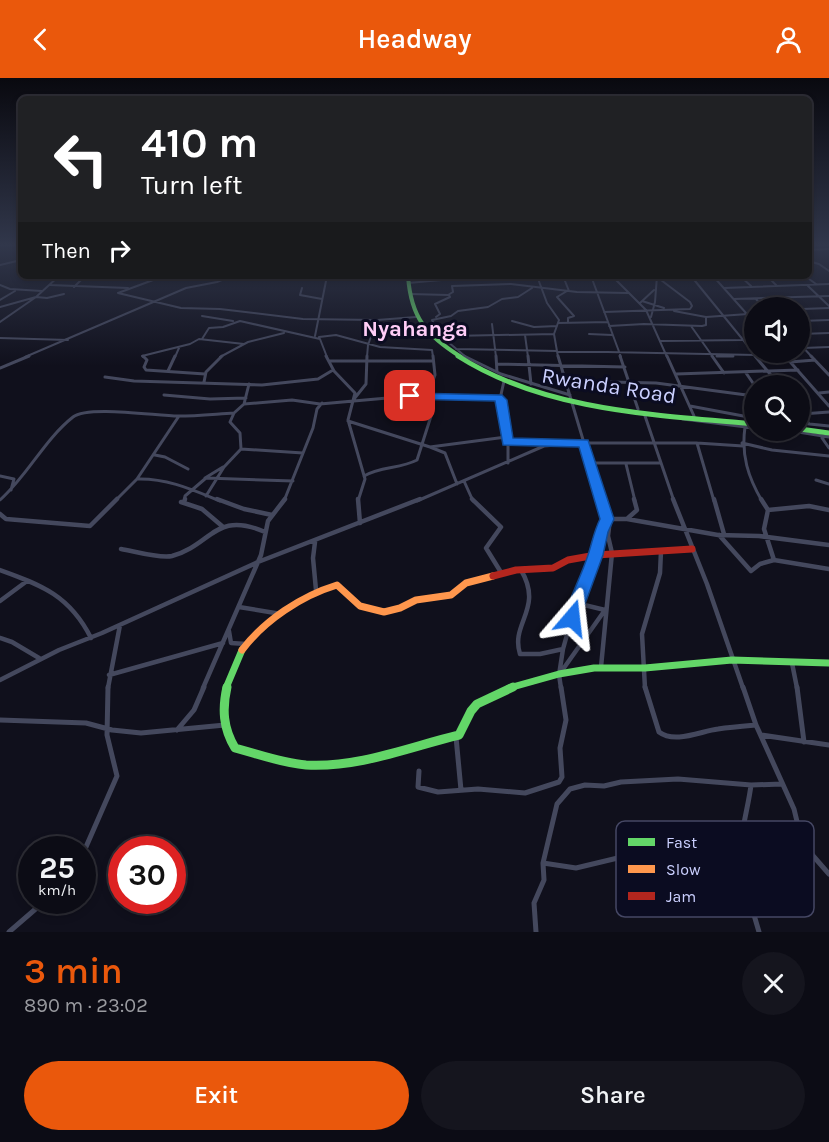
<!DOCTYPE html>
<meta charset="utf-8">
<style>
:root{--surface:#0c0c15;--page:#15151e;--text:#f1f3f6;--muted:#9a9ba0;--line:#2c2c34;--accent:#ea580c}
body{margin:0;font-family:Karla,sans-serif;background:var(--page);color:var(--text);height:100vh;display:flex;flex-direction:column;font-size:22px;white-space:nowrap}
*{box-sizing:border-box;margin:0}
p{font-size:20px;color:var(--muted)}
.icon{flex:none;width:33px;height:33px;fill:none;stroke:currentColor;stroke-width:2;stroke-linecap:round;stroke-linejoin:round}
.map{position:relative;height:854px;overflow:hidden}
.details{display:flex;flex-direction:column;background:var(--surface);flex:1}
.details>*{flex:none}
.hud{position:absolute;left:18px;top:18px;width:794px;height:183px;border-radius:9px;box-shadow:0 3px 9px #0003,0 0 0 2px var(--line);background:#202124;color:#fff;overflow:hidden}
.tools{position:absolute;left:744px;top:219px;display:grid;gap:12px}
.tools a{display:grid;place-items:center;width:66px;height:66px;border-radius:50%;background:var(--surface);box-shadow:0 3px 9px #0003,0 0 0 2px var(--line);font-size:30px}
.speed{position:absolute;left:18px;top:758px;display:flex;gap:12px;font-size:30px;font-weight:700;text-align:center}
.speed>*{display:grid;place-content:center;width:78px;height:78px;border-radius:50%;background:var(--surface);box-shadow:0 3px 9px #0003,0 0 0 2px var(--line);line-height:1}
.speed small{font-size:15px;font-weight:400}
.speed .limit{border:9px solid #d22;background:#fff;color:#111}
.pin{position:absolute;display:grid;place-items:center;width:51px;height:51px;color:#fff;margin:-26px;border-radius:12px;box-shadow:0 3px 9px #0006}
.me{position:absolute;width:66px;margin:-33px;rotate:17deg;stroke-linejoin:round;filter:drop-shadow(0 0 4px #0008)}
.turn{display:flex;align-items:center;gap:21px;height:126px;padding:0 24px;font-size:27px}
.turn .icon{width:78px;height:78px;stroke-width:2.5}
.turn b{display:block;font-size:42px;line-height:51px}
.then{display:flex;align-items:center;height:57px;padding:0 24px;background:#0003;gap:12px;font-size:22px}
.round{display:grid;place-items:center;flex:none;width:63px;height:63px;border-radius:32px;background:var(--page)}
.headline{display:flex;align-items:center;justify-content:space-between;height:102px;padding:0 24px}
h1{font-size:36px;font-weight:600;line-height:45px;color:var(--accent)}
.primary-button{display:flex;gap:12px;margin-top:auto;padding:12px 24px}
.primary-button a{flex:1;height:69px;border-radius:36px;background:var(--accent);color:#fff;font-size:24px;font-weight:600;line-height:69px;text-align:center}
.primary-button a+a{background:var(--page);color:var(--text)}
header{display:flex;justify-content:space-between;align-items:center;height:78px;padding:0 24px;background:var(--accent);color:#fff;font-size:27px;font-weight:600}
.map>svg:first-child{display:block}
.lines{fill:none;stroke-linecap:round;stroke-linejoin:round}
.street-far3{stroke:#44485d;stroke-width:2}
.street-far2{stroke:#44485d;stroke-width:3}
.street-far1{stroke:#44485d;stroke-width:4.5}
.street{stroke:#44485d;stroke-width:5}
.fast-far3{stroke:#63d668;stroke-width:4}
.fast-far2{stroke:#63d668;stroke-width:5}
.fast-far1{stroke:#63d668;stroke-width:7}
.fast{stroke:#63d668;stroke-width:9}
.slow{stroke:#ff974d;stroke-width:7}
.jam{stroke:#b3261e;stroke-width:7}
.route{fill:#1a73e8;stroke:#114b97;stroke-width:1.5}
.labels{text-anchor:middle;stroke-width:6;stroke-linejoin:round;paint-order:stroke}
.far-quarter-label{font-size:22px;font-weight:bold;fill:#ffcdf7;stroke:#0b0c21}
.street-label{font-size:22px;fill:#cbd0ff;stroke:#0b0c21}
.key{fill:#0b0c21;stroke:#454764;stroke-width:1.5}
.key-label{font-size:16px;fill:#cbd0ff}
</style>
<header><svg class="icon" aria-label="back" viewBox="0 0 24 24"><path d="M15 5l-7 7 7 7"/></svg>Headway<svg class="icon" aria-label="person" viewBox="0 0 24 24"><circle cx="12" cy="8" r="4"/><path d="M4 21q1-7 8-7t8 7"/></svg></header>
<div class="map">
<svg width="829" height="854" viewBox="0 0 829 854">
<rect width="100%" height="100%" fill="#10101c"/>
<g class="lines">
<!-- street-far3 -->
<path class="street-far3" d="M808,172L829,171
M808,183L819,186L829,193
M0,187L21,182
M302,198L327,199
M537,198L547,225L559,242L554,256L558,279
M563,198L569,213
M591,198L621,279
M612,198L646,232L667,279
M691,198L757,279
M713,198L754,244
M740,198L751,208
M767,198L776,207
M805,198L816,206
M408,205L486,198
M0,207L10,211L42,213
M50,207L128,210
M808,208L829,228
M74,209L85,198
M302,210L300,217L322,221
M724,210L829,206
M567,213L557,219L574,238L568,240V245
M118,215L181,230L220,231L303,241L377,242L416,239
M118,215L164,198
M410,216L448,217L453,214L452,208L511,206L577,214L628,215
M734,221L829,218
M756,221L764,230
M0,222L15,213
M642,223L664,230
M640,225L654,212
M0,229L36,219L47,220L64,216
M802,231L829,230
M674,233L706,239
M604,234L690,231L692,228L690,224L657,199
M202,238L233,243
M436,239L440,236L435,226L450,219L449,217
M651,239L655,224L657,198
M512,243L534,249L557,248
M800,243L829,242
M0,244L36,219L59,198
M558,245L608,244
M492,246L496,279
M609,248L644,246L702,248L706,247V239L748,236
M691,248L713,279
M589,256L612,257
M800,256L829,255
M525,257L528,279
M315,258L327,198
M450,258L554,256
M319,259L336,257L380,269L432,272L433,279
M0,260L68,262
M202,261L209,250L223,249L240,243L320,261L327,279
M443,261L453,257L452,252
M661,263L742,262
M800,266L812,279
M803,270L829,269
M456,271L756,277
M782,274L786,279
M25,279L186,210L217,204L231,198
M143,279L142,278L190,266L199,261L244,266
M175,279L179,270
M220,279L248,264L284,255
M367,279L368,267L377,242
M466,279L441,258L432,242L451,238L458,233L488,229L502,221L518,219L532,210"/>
<!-- street-far2 -->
<path class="street-far2" d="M143,278L147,282L144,289L146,292L205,296
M326,278L334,293L355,315L348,342L365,401L358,423
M464,278L501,296L570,317
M496,278L497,294
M528,278L531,306
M620,278L638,331
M667,278L694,338
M712,278L724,295
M717,278H733
M755,278L780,308
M785,278L829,328
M811,278L829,297
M330,283H433
M790,284L815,282
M497,286L625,289
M0,290L29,278
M168,293L175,278
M746,295L755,308
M676,296L798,292
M105,299L134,303L262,307L318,301L333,292
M565,303L656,305L754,318
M204,304L206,294L222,278
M819,315L829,314
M164,317L210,321L246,320
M354,321L366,306L367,278
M500,321L504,303
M244,326L292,322L320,326L410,318L498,320L501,322L508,359V385
M690,328L754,340
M800,332L809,346
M644,335L674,423
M802,336L829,334
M683,341L754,350
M348,343L430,369L506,359
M800,345L829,348
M745,349C741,377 748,399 762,423
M786,352L829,359
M824,359L822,360L829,370
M508,364L549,365
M697,365L714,423
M742,365L772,372L829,378
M430,369L445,375L457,406
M241,371L303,375
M155,377L165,379L188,391
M591,385H660
M626,386L635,423
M0,398L14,401L11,412
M364,398C380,388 400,391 417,382L432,335V305L435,297L433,278
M205,400L223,389
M137,401C167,400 193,412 220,423
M816,402L829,406
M464,403L473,423
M206,418L224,389L241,371L240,355L230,344L234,335L244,326L249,306
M0,422C28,397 44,362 73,339C88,327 157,338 178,338C197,338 216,336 234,335
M115,423L137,401L179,338
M184,423L185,418L206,400L293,403
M284,423L313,350L317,331L322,325
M417,423L544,368L584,365L558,278
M602,423L584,365H697L743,368"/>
<!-- street-far1 -->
<path class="street-far1" d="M217,421L244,431L272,437
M358,421L360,445
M472,421L501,449L486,470L502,496
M673,421L707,506L743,610
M714,421L724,456
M761,421L768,432
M181,424L202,431L222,448
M184,425L185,421
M0,436L6,441L90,448L117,421
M628,440L637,432L634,421
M607,441H627L718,457L759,458L829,467
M719,457L751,493L760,486L774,482L764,451L768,432L809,428L829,432
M315,464L313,480L316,512
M121,471C134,473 160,481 172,478C212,467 215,432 265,454
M774,482L829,491
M0,492C42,507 70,518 91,560
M521,492C544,531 510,545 520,576H540L563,571L576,525
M0,523L27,503
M239,529L281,536
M229,553L231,565L246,566
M0,560L12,564L39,580
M792,585L797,610
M601,589L612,475L608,458L610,441
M561,594L605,532L576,525L596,477L600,455L607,441L601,421
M109,597L223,565
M0,602L59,572L102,555L258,484L420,421
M108,610L120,547
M203,610L261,477L268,443L285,421
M561,610L559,597L563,571
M645,610L642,556L660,495L661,473"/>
<!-- street -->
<path class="street" d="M645,609L659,654C675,666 701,653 718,651C731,649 744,648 756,647
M743,609L756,647L794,731L801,760L808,772L829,796
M797,609L804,664
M0,642L86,645L112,652L141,655L225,647
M177,652L194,632L204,609
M761,657L829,667
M456,659L461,712
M419,693L418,709L438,714L478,711L525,715L559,704L562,699L560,670L566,642L561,609
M751,707C749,724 744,741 742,758C739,791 750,823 759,854
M82,778L117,698L107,657L108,609
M543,785L576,790L743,750
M9,854L46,822
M536,854L534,825L544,802L543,785L557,726L570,711L585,707L604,708L621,704L678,701L751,707L782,706"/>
<!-- fast-far3 -->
<path class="fast-far3" d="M408,198C411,240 426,257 461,279"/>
<!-- fast-far2 -->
<path class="fast-far2" d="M458,278C544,333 655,337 754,346
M800,351L829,355"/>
<!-- fast-far1 -->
<path class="fast-far1" d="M226,610L242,572
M509,610L559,596L594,590H645L732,582L829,585"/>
<!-- fast -->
<path class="fast" d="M227,609C222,631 223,650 235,670C258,676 282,685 306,687C359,690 409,669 459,657L471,633L477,626L513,609"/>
<!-- slow -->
<path class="slow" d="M242,572C265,542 301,518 337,507L360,528L384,534L400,530L416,522L451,517L466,505L493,498"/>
<!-- jam -->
<path class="jam" d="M493,498L516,492L553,490L568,482L596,477L692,471"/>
</g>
<!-- sky -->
<linearGradient id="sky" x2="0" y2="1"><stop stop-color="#09090f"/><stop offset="0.58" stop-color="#31374b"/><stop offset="1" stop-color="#31374b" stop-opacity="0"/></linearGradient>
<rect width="829" height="288" fill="url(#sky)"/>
<!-- route -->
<path class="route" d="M410,315L502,317L507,322L513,360L588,362L614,441L608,454L603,477L578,545L572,547L566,545L564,540C570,518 581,499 588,477C592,465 594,453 600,441L579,369L503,367L495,323L406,321V316Z"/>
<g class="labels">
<!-- far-quarter labels -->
<g class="far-quarter-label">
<text x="415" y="258">Nyahanga</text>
</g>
<!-- street labels -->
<g class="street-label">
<text transform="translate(609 307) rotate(9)" y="8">Rwanda Road</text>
</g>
</g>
<!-- legend -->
<rect x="616" y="743" width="198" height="96" rx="9" class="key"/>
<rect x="628" y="760" width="27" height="8" fill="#63d668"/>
<rect x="628" y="787" width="27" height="8" fill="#ff974d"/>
<rect x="628" y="814" width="27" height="8" fill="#b3261e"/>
<g class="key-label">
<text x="666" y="770">Fast</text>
<text x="666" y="797">Slow</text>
<text x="666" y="824">Jam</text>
</g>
</svg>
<div class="tools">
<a><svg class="icon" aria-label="sound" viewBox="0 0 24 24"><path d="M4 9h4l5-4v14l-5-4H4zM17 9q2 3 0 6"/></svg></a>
<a><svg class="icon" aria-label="search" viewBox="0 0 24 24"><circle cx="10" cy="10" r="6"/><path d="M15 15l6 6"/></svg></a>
</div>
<div class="speed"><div>25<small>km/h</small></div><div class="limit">30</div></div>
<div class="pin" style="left:410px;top:318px;background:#d93025"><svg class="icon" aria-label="arrive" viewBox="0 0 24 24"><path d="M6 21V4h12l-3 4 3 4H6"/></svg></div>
<svg class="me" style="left:572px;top:540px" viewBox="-20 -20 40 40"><path d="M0-17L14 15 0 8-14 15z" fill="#1a73e8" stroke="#fff" stroke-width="4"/></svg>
<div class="hud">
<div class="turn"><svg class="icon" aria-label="left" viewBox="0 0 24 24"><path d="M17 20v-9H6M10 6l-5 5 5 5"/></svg><div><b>410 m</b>Turn left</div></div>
<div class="then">Then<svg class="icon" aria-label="right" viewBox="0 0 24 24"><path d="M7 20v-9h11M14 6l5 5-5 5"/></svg></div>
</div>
</div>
<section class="details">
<div class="headline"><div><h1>3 min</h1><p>890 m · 23:02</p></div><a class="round"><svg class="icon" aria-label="close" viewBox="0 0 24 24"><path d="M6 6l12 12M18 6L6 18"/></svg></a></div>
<div class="primary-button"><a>Exit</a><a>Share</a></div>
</section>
